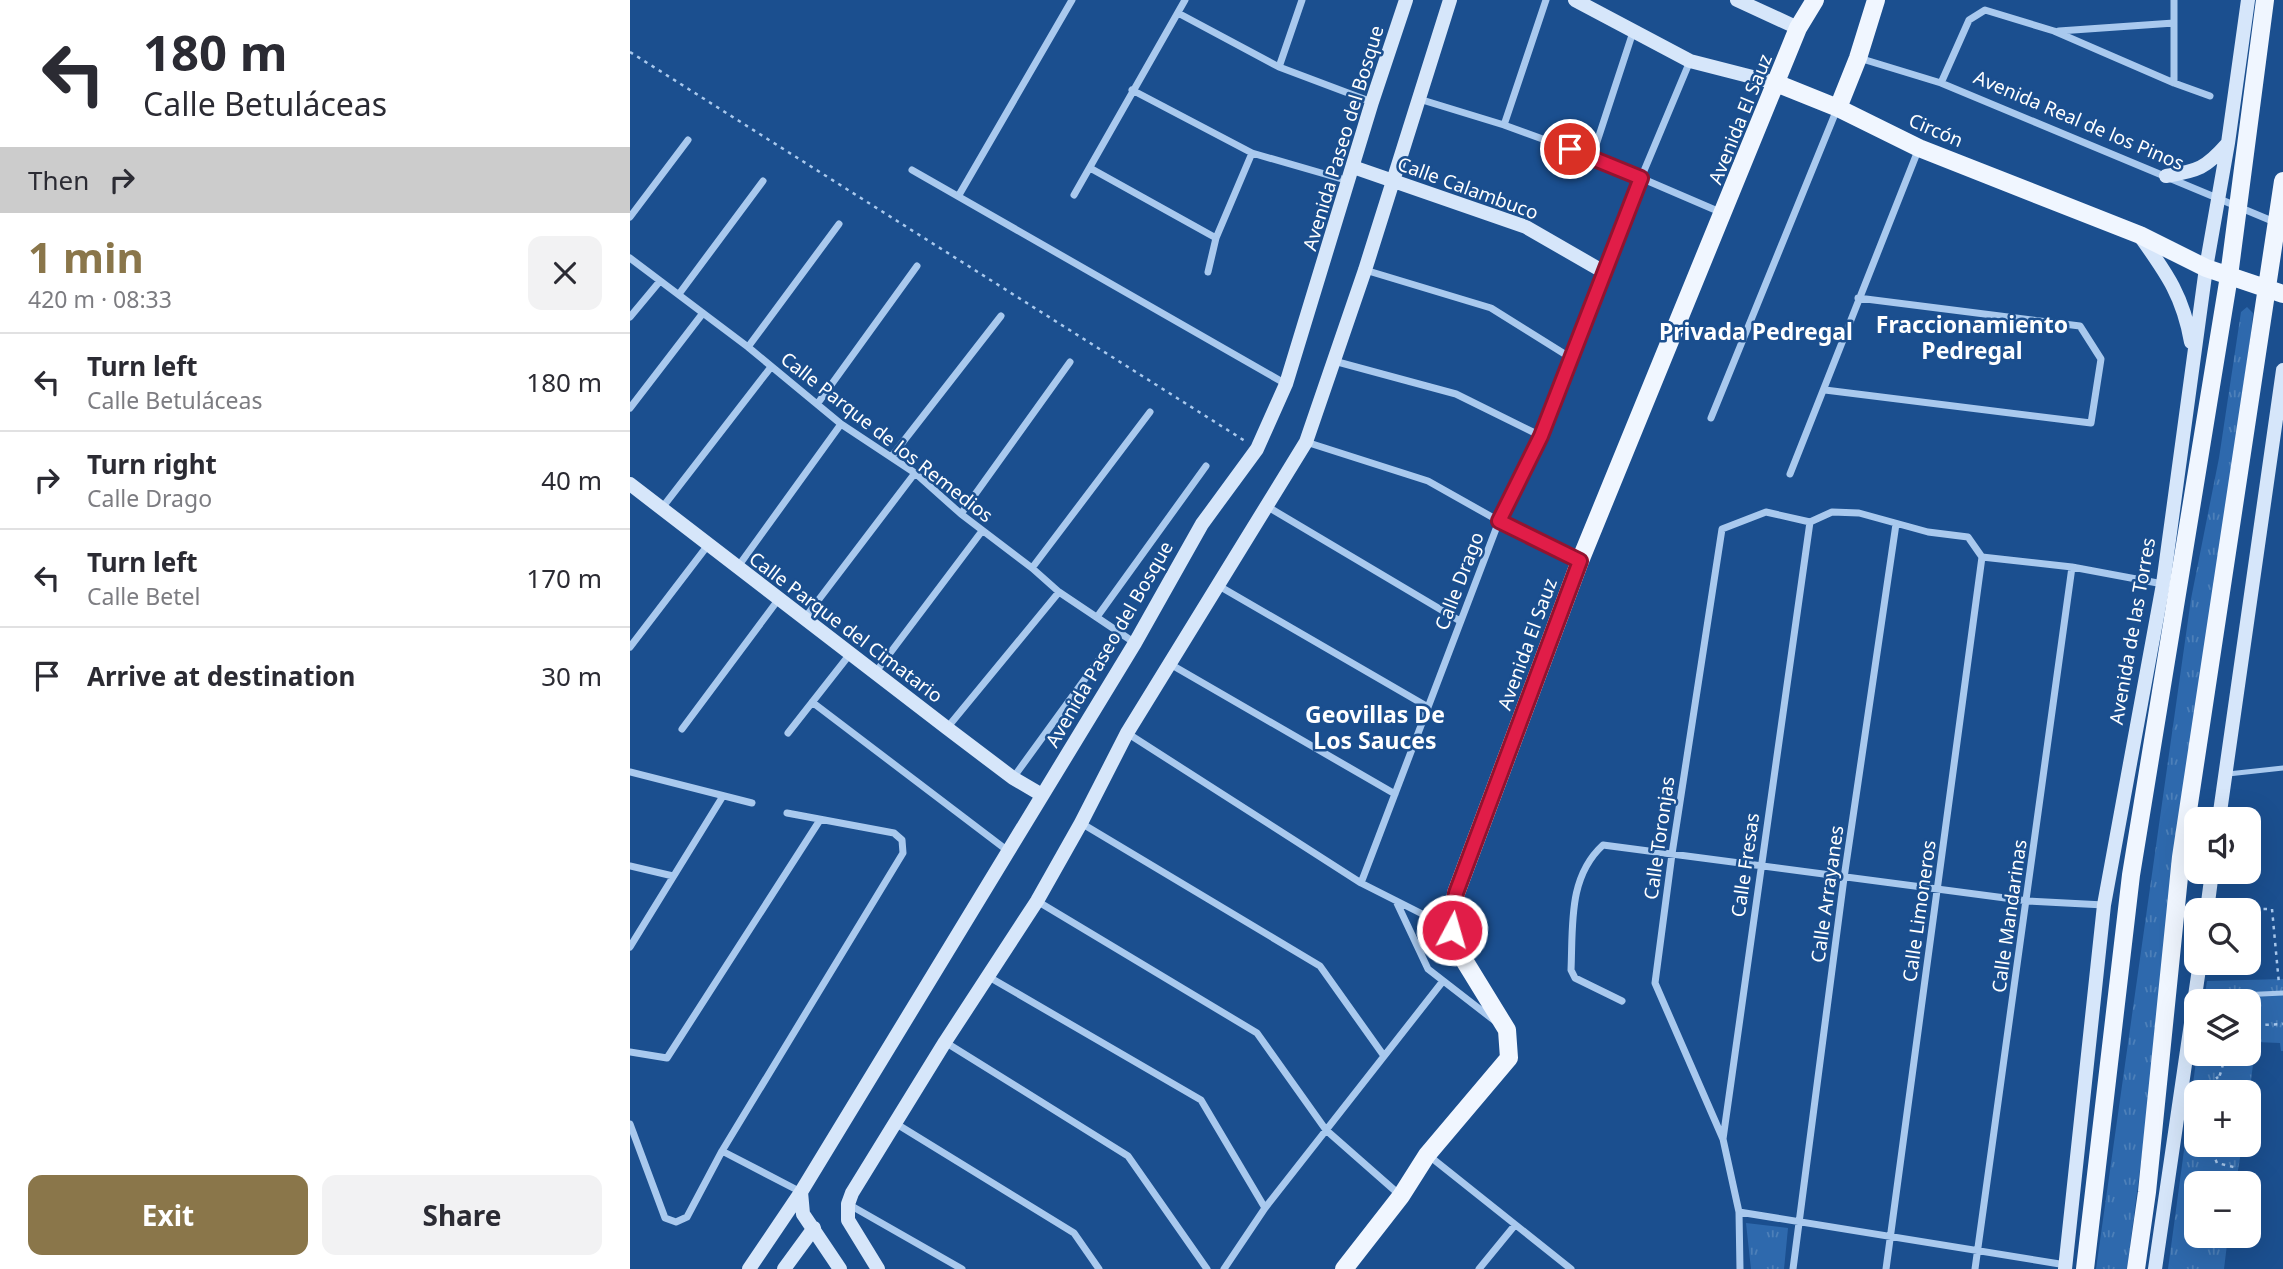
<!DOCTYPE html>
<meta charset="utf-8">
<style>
:root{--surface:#fff;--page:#f2f2f3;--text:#2b2b33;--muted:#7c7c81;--line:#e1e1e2;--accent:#8a764a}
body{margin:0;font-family:"Noto Sans",sans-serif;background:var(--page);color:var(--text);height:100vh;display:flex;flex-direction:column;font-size:26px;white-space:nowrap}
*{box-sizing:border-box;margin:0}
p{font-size:23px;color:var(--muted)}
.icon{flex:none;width:38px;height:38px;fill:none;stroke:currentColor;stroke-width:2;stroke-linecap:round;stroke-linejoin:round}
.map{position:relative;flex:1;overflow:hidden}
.details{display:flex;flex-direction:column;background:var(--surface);width:630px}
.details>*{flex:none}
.guide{background:#fff;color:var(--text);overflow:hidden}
.fabs{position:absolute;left:1554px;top:807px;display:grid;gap:14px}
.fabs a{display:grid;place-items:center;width:77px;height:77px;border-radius:14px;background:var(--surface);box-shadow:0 7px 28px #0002;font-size:35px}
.pin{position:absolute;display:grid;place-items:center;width:60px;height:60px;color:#fff;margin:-30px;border:4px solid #fff;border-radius:50%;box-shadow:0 2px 7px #0007}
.me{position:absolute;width:77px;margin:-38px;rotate:6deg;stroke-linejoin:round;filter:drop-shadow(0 0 5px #0008)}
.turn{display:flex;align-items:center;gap:24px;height:147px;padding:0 28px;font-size:32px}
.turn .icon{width:91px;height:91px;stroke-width:2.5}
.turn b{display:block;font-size:49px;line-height:60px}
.then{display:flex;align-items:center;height:66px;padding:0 28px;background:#0003;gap:14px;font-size:26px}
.round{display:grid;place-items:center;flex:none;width:74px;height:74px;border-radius:14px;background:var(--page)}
.headline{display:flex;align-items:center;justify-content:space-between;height:119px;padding:0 28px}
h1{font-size:42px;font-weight:700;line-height:52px;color:var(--accent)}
.primary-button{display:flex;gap:14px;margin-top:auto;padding:14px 28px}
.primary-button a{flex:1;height:80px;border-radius:14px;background:var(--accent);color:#fff;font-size:28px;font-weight:700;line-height:80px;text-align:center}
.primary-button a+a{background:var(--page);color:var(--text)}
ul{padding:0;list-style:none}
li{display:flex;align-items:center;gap:21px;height:98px;padding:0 28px;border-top:2px solid var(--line)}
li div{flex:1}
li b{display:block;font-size:26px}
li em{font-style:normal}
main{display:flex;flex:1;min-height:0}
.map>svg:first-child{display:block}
.grass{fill:url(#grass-tufts)}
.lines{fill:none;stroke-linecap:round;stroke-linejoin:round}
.path{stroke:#a9c9ee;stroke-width:2.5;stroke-dasharray:3.5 5;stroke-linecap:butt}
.lane{stroke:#a9c9ee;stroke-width:5}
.street{stroke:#a9c9ee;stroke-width:7}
.secondary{stroke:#d6e6fa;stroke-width:14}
.primary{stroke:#f0f6ff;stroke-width:18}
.route-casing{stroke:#92132f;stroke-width:18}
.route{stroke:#e11d48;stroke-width:12}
.labels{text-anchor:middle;stroke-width:5;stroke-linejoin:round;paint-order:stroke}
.street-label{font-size:19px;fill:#fff;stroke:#1b4f8f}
.quarter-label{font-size:23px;font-weight:bold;fill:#fff;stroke:#1b4f8f}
</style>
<main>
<section class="details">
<div class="guide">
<div class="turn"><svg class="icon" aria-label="left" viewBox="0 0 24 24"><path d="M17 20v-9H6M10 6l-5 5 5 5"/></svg><div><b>180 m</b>Calle Betuláceas</div></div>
<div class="then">Then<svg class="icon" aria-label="right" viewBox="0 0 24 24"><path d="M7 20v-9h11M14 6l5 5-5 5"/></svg></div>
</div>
<div class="headline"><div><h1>1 min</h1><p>420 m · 08:33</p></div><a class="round"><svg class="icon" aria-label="close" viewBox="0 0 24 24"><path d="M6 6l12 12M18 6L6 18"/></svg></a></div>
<ul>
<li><svg class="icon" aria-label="left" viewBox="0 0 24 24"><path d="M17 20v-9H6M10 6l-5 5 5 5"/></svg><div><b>Turn left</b><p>Calle Betuláceas</p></div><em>180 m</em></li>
<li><svg class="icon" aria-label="right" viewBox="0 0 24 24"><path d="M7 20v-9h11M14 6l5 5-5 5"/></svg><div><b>Turn right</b><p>Calle Drago</p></div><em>40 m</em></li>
<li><svg class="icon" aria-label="left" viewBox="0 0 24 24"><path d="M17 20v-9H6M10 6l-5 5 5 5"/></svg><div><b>Turn left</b><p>Calle Betel</p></div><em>170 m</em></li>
<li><svg class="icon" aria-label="arrive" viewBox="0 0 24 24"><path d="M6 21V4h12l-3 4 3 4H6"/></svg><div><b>Arrive at destination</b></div><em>30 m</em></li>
</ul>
<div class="primary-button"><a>Exit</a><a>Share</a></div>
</section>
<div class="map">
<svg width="1653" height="1269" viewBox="0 0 1653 1269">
<defs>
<pattern id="grass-tufts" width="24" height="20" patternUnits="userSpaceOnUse" patternTransform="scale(1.75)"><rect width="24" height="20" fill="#2e69ad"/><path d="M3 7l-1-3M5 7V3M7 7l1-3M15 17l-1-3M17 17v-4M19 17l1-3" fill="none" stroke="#4d80b9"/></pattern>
</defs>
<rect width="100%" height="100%" fill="#1b4f8f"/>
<!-- grass -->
<path class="grass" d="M1617,307L1623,313L1621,333L1598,492L1497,1269H1466L1561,599L1589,458L1611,312Z
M1653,979V1051H1651L1650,1043L1626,1042L1619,1095V1092H1566V1144L1612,1145L1606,1183H1566V1236H1598L1594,1269H1538L1567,1054H1619V1001H1574L1577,981Z
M1116,1223L1158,1228L1154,1269H1121Z"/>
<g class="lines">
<!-- path -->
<path class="path" d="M0,52L615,441
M1591,909H1642L1649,984
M1619,1029L1631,1025L1653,1024
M1585,1092L1596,1054
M1565,1093L1588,1077
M1579,1144L1587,1163L1608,1168"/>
<!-- lane -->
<path class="lane" d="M1598,774L1653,768
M1568,997L1653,993"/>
<!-- street -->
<path class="street" d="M1544,0V83
M548,13L649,67L742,102
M1429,31L1544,23
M1229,58L1311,83L1647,223
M649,67L672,0
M1311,83L1339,20L1355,10L1424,31L1544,83L1580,96
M502,90L622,153L719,181
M789,99L874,125L962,157L1090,212
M874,125L916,0
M962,157L1003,32
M460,168L586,238
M282,170L656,384
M329,195L442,0
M444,195L555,0
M0,217L58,140
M0,258L118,347L211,424L285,473L331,514L402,568L429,592L505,643
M735,270L861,308L941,358
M578,272L586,238L622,153
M49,294L133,181
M0,317L30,281
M118,347L209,224
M704,361L826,394L911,436
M1195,390L1461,423L1471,359L1450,326L1228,298
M188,403L287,266
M0,408L73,313
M1081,418L1207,109
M676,442L798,481L869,521L949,561
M262,456L371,316
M1160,474L1289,148
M638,507L830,621
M32,508L141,367
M331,514L440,362
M107,568L211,424
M402,568L520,412
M589,586L798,707
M467,617L576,466
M174,619L285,473
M0,647L78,545
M540,664L765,794
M245,673L352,531
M182,702L378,851
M317,728L429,592
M52,729L148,600
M158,733L220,654
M497,733L731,883L822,929
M0,772L122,803
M383,778L489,632
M451,823L690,966L754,1056
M0,866L43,876
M731,883L869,521L911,436L1011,178L1060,61
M407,901L627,1033L696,1130L771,1196
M766,901L798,969L865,1021
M0,947L93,796
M359,977L571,1100L635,1208
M992,1001L945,978L941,970C943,925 938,877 973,845L1398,901L1474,905
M315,1042L498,1156L577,1269
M0,1052L37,1058L190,820
M265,1123L444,1233L469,1269
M0,1124L35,1218L46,1222L57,1217L92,1151L273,853L272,840L264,833L157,813
M1093,1139L1025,983L1042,854L1092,529L1136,512L1180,522L1202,512L1229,513L1298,532L1338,537L1352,557L1442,567L1533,584
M92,1151L171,1192
M798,1155L941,1269
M218,1204L332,1269
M1109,1212L1436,1265
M594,1269L635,1208L813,981
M849,1269L885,1225
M1110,1269L1109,1212L1093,1139L1180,522
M1163,1269L1214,878L1266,524
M1256,1269L1352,557
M1345,1269L1442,567"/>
<!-- secondary -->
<path class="secondary" d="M945,0L1060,61L1146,83
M1107,0L1168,28
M723,167L896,227L974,272
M1536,176C1568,171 1576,168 1597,144
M1510,236C1537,274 1553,296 1561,342
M0,484L317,728L383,778L412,795
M1589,819L1653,370
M1577,910L1582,872
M119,1269L171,1192
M154,1269L184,1228
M210,1269L173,1214L171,1192L505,643L572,524L627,449L656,384L742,102L776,0
M248,1269L218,1220V1204L222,1193L315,1042L407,901L451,823L497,733L676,442L735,270L820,0
M1435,1269L1474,905L1533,584L1576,268L1598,143L1618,0
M1525,1269L1570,962"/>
<!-- primary -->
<path class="primary" d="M1146,83L1208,108L1289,148L1510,235L1576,268L1653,294
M1208,108L1228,58L1246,0
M714,1269L771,1196L797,1155L879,1058L877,1030L834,960L822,930L826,893L950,561L1168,28L1185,0
M1455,1269L1501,875L1599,276L1635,0
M1506,1269L1517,1192L1551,857L1653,181"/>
</g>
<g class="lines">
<defs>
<path id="route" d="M822,930L826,893L950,561L869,521L911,436L1011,178L940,149"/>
</defs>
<!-- route casing -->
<use href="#route" class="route-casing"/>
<!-- route -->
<use href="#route" class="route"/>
</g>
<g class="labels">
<!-- street labels -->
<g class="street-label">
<text transform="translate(1110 119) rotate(-68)" y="7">Avenida El Sauz</text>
<text transform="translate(1449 120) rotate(23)" y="7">Avenida Real de los Pinos</text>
<text transform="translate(1306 130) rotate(23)" y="7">Circón</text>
<text transform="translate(713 138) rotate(-73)" y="7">Avenida Paseo del Bosque</text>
<text transform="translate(838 188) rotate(20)" y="7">Calle Calambuco</text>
<text transform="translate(257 437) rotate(38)" y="7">Calle Parque de los Remedios</text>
<text transform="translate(829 581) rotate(-69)" y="7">Calle Drago</text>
<text transform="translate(216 627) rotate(37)" y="7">Calle Parque del Cimatario</text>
<text transform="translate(1502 631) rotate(-80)" y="7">Avenida de las Torres</text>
<text transform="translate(479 644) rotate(-60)" y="7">Avenida Paseo del Bosque</text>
<text transform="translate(897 644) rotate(-70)" y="7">Avenida El Sauz</text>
<text transform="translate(1029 838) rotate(-82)" y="7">Calle Toronjas</text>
<text transform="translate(1115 865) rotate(-82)" y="7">Calle Fresas</text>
<text transform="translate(1197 894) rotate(-82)" y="7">Calle Arrayanes</text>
<text transform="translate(1289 911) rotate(-82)" y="7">Calle Limoneros</text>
<text transform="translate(1379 916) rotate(-82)" y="7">Calle Mandarinas</text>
</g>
<!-- quarter labels -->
<g class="quarter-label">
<text x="1342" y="333">Fraccionamiento<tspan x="1342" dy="26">Pedregal</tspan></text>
<text x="1126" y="340">Privada Pedregal</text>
<text x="745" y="723">Geovillas De<tspan x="745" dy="26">Los Sauces</tspan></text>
</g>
</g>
</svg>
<div class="fabs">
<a><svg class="icon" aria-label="sound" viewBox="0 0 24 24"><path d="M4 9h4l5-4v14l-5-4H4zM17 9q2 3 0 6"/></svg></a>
<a><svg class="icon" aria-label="search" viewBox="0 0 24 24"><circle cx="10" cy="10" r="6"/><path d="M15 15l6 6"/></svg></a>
<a><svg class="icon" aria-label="layers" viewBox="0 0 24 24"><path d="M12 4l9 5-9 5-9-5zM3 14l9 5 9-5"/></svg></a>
<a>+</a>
<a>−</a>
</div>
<div class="pin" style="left:940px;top:149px;background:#d93025"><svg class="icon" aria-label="arrive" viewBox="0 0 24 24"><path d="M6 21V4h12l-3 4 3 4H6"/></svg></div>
<svg class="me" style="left:822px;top:930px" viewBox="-20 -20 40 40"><circle r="17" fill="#e11d48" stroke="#fff" stroke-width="3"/><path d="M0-11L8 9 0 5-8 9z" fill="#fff"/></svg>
</div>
</main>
